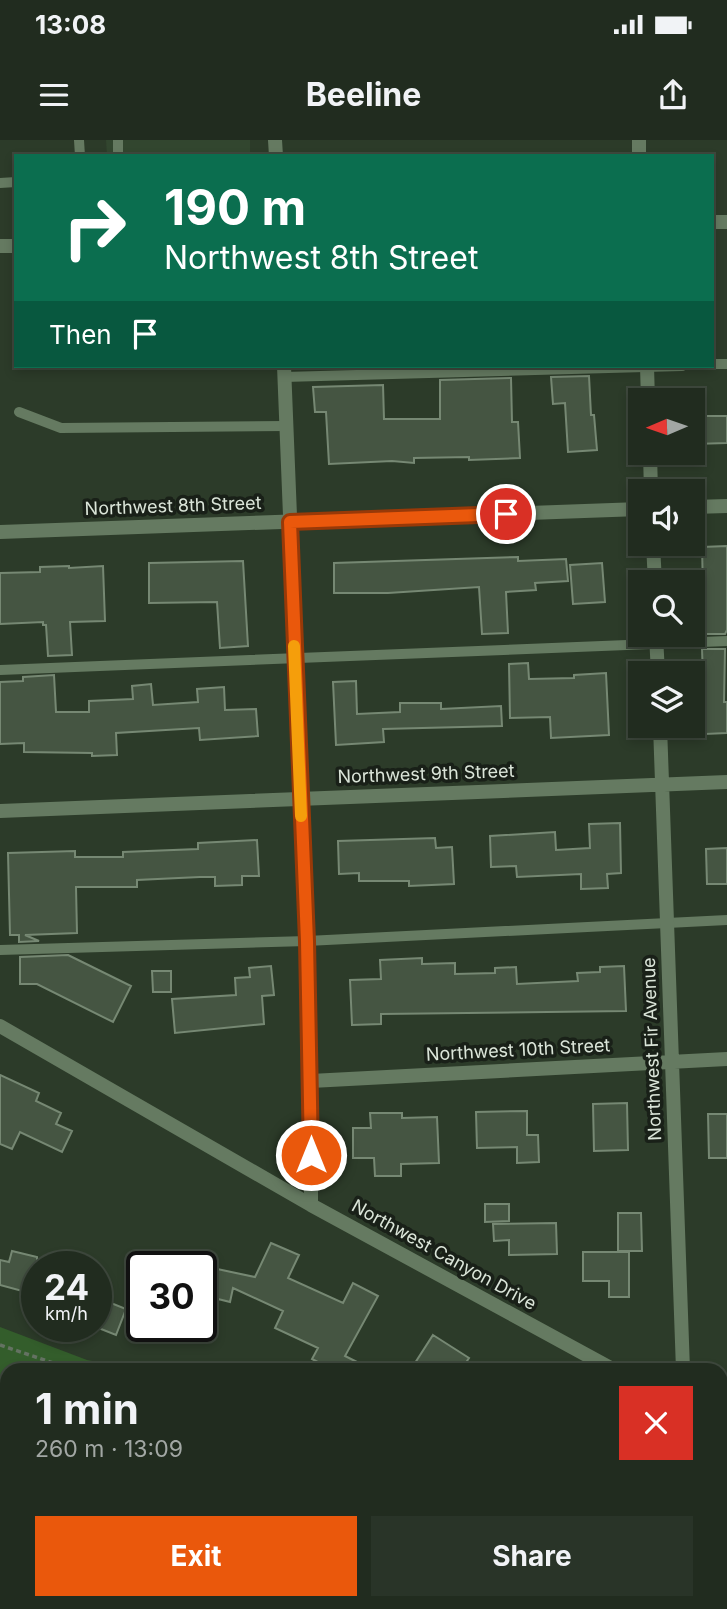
<!DOCTYPE html>
<meta charset="utf-8">
<style>
:root{--surface:#212c1f;--page:#293428;--text:#f1f3f6;--muted:#a2a7a4;--line:#3e483d;--accent:#ea580c}
body{margin:0;font-family:Inter,sans-serif;background:var(--page);color:var(--text);height:100vh;display:flex;flex-direction:column;font-size:26px;white-space:nowrap}
*{box-sizing:border-box;margin:0}
p{font-size:23px;color:var(--muted)}
.icon{flex:none;width:38px;height:38px;fill:none;stroke:currentColor;stroke-width:2;stroke-linecap:round;stroke-linejoin:round}
.map{position:relative;flex:1;overflow:hidden}
.panel{position:absolute;left:0px;top:1223px;width:728px;height:247px;display:flex;flex-direction:column;background:var(--surface);border-radius:21px 21px 0 0;box-shadow:0 4px 10px #0003,0 0 0 2px var(--line)}
.panel>*{flex:none}
.guide{position:absolute;left:14px;top:14px;width:700px;height:214px;border-radius:0px;box-shadow:0 4px 10px #0003,0 0 0 2px var(--line);background:#0b6e4f;color:#fff;overflow:hidden}
.needle{width:46px;rotate:268deg}
.fabs{position:absolute;left:628px;top:248px;display:grid;gap:14px}
.fabs a{display:grid;place-items:center;width:77px;height:77px;border-radius:0px;background:var(--surface);box-shadow:0 4px 10px #0003,0 0 0 2px var(--line);font-size:35px}
.speed{position:absolute;left:21px;top:1111px;display:flex;gap:14px;font-size:35px;font-weight:700;text-align:center}
.speed>*{display:grid;place-content:center;width:91px;height:91px;border-radius:50%;background:var(--surface);box-shadow:0 4px 10px #0003,0 0 0 2px var(--line);line-height:1}
.speed small{font-size:18px;font-weight:400}
.speed .limit{border:4px solid #111;border-radius:10px;background:#fff;color:#111}
.pin{position:absolute;display:grid;place-items:center;width:60px;height:60px;color:#fff;margin:-30px;border:4px solid #fff;border-radius:50%;box-shadow:0 2px 7px #0007}
.me{position:absolute;width:77px;margin:-38px;rotate:0deg;stroke-linejoin:round;filter:drop-shadow(0 0 5px #0008)}
.turn{display:flex;align-items:center;gap:24px;height:147px;padding:0 35px;font-size:32px}
.turn .icon{width:91px;height:91px;stroke-width:2.5}
.turn b{display:block;font-size:49px;line-height:60px}
.then{display:flex;align-items:center;height:66px;padding:0 35px;background:#0003;gap:14px;font-size:26px}
.round{display:grid;place-items:center;flex:none;width:74px;height:74px;border-radius:0px;background:var(--page)}
.head{display:flex;align-items:center;justify-content:space-between;height:119px;padding:0 35px}
h1{font-size:42px;font-weight:700;line-height:52px}
.cta{display:flex;gap:14px;margin-top:auto;padding:14px 35px}
.cta a{flex:1;height:80px;border-radius:0px;background:var(--accent);color:#fff;font-size:28px;font-weight:700;line-height:80px;text-align:center}
.cta a+a{background:var(--page);color:var(--text)}
.status{display:flex;justify-content:space-between;align-items:center;height:49px;padding:0 35px;background:var(--surface);direction:ltr}
.status svg{height:19px;fill:currentColor}
header{display:flex;justify-content:space-between;align-items:center;height:91px;padding:0 35px;background:var(--surface);font-size:32px;font-weight:700}
.map>svg:first-child{display:block}
.built{fill:#32462f}
.green{fill:#335d2b}
.building{fill:#455542;stroke:#768873;stroke-width:2}
.lines{fill:none;stroke-linecap:round;stroke-linejoin:round}
.path{stroke:#647262;stroke-width:3.5;stroke-dasharray:5 3.5;stroke-linecap:butt}
.service{stroke:#657a61;stroke-width:10}
.minor{stroke:#657a61;stroke-width:14}
.route-casing{stroke:#983908;stroke-width:18}
.route{stroke:#ea580c;stroke-width:12}
.slow{stroke:#f59e0b;stroke-width:12}
.labels{text-anchor:middle;stroke-width:7;stroke-linejoin:round;paint-order:stroke}
.street-label{font-size:18px;fill:#dbe5d9;stroke:#192018}
</style>
<div class="status"><b>13:08</b><svg viewBox="0 0 49 12"><path d="M0 12V9h3v3zM5 12V6h3v6zM10 12V3h3v9zM15 12V0h3v12zM26 1h20v11H26zM47 4h2v5h-2z"/></svg></div>
<header><svg class="icon" aria-label="menu" viewBox="0 0 24 24"><path d="M4 6h16M4 12h16M4 18h16"/></svg>Beeline<svg class="icon" aria-label="share" viewBox="0 0 24 24"><path d="M12 15V3M7 8l5-5 5 5M5 13v7h14v-7"/></svg></header>
<div class="map">
<svg width="727" height="1469" viewBox="0 0 727 1469">
<rect width="100%" height="100%" fill="#2c3b29"/>
<!-- built -->
<path class="built" d="M106,0H250V16H107Z"/>
<!-- green -->
<path class="green" d="M0,1187L87,1220L138,1230H7V1463H718L719,1469H0Z"/>
<!-- building -->
<path class="building" d="M589,236L591,275H594L597,310L568,312L565,263L553,264L551,237Z
M511,238L512,282H518L520,318L469,320V317L414,318V323L392,321L329,324L326,272H315L313,247L383,245L384,279H440V240Z
M694,276H727V303L694,304Z
M727,406V490L725,494H704L702,407Z
M518,417V421L566,419L568,441L535,443L536,450L506,452L508,493L482,494L479,447L388,453H334V423Z
M243,421L248,506L220,508L217,462L149,463V423Z
M602,423L605,462L573,464L570,425Z
M69,426V428L103,426L105,481L70,482L72,515L48,516L46,485H43V482L0,484V433L40,432V427Z
M702,509H725L724,562H727V593L705,594Z
M528,523L529,539L574,538V535L606,533L609,595L551,598L550,577L510,578L509,524Z
M54,535L56,572H89V561L133,559L132,546L151,544L153,565L198,562L197,549L224,547L225,570L256,569L258,596L200,600L199,588L116,593L117,615L92,616V613L24,612V603L0,604V542L23,541V537Z
M356,541L357,574L400,572V563H441V569L501,566L502,586L383,589L384,602L336,605L333,542Z
M620,683L621,733L607,734L608,748L581,749V734L517,737L516,726L491,727L490,696L555,692L556,710L590,708L589,684Z
M435,698L436,708L452,707L454,744L409,746V741H359V733L339,734L338,701Z
M257,700L259,736H242V745L215,746V737H200L137,740V747H76L77,793L25,795L39,801L19,802V795H10L8,713L75,711V717H123V712L198,709V703Z
M727,708V744H707L706,709Z
M68,815L131,846L113,882L37,844H20V817Z
M422,818V824L455,823V834L495,833V828L516,827L517,844L578,841L577,833L600,832V827L624,826L626,871L381,874V884L352,885L350,840L381,839L380,820Z
M271,826L274,855L262,856L264,884L175,893L172,859L236,855L235,838L250,837L249,828Z
M152,831H171V852H153Z
M0,935L39,953L36,961L61,973L56,984L72,991L62,1012L20,992L12,1009L0,1004Z
M627,963L628,1010L594,1011L593,964Z
M527,971V995H538L539,1022L517,1023V1007L477,1008L476,972Z
M370,973H402V978L437,977L439,1023L401,1024V1036H375L374,1018H353V988H371Z
M708,974H727V1018H709Z
M485,1064H509V1081L485,1082Z
M618,1073H641L642,1111H618Z
M556,1083L557,1114L509,1115V1100L494,1101L493,1084Z
M271,1103L299,1115L288,1138L343,1163L353,1143L378,1156L345,1216L373,1230H333L312,1219L318,1208L275,1188L283,1171L233,1148L230,1162L218,1159L209,1201H201V1138L209,1139V1137L201,1134L203,1126L255,1137Z
M12,1111L37,1117V1155L0,1145V1120L9,1122Z
M583,1112H629V1157H609V1141H583Z
M96,1157L126,1169L116,1195L96,1187Z
M433,1195L469,1218L461,1230H426L415,1223Z"/>
<g class="lines">
<!-- path -->
<path class="path" d="M0,1205L74,1230
M0,1380L7,1381
M278,1463L307,1469
M558,1463L565,1469
M706,1463L707,1469"/>
<!-- service -->
<path class="service" d="M79,0L80,16
M118,0V16
M0,43L16,42
M712,224H727
M284,237L682,226
M19,272L61,288L286,286
M0,530L727,501
M0,810L307,801L727,780"/>
<!-- minor -->
<path class="minor" d="M275,0L276,16
M639,0V16
M712,82H727
M0,106H16
M284,226L307,801L311,941V1065
M647,226L648,261
M650,313L651,352
M693,367L727,366
M0,392L640,369
M653,404L655,443
M656,495L658,534
M660,586L683,1230
M0,671L727,642
M0,886L311,1065L614,1230
M311,941L727,919
M721,1288L727,1291"/>
</g>
<g class="lines">
<defs>
<path id="route" d="M311,1015L307,801L290,382L506,374"/>
</defs>
<!-- route casing -->
<use href="#route" class="route-casing"/>
<!-- route -->
<use href="#route" class="route"/>
<!-- slow -->
<path class="slow" d="M294,506L301,676"/>
</g>
<g class="labels">
<!-- street labels -->
<g class="street-label">
<text transform="translate(173 366) rotate(-2)" y="6">Northwest 8th Street</text>
<text transform="translate(426 634) rotate(-2)" y="6">Northwest 9th Street</text>
<text transform="translate(652 909) rotate(-92)" y="6">Northwest Fir Avenue</text>
<text transform="translate(518 910) rotate(-3)" y="6">Northwest 10th Street</text>
<text transform="translate(444 1115) rotate(29)" y="6">Northwest Canyon Drive</text>
</g>
</g>
</svg>
<div class="fabs">
<a><svg class="needle" viewBox="-14 -14 28 28"><path d="M0-13l5 13h-10z" fill="#e53935"/><path d="M0 13l5-13h-10z" fill="#a2a7a4"/></svg></a>
<a><svg class="icon" aria-label="sound" viewBox="0 0 24 24"><path d="M4 9h4l5-4v14l-5-4H4zM17 9q2 3 0 6"/></svg></a>
<a><svg class="icon" aria-label="search" viewBox="0 0 24 24"><circle cx="10" cy="10" r="6"/><path d="M15 15l6 6"/></svg></a>
<a><svg class="icon" aria-label="layers" viewBox="0 0 24 24"><path d="M12 4l9 5-9 5-9-5zM3 14l9 5 9-5"/></svg></a>
</div>
<div class="speed"><div>24<small>km/h</small></div><div class="limit">30</div></div>
<div class="pin" style="left:506px;top:374px;background:#d93025"><svg class="icon" aria-label="arrive" viewBox="0 0 24 24"><path d="M6 21V4h12l-3 4 3 4H6"/></svg></div>
<svg class="me" style="left:311px;top:1015px" viewBox="-20 -20 40 40"><circle r="17" fill="#ea580c" stroke="#fff" stroke-width="3"/><path d="M0-11L8 9 0 5-8 9z" fill="#fff"/></svg>
<div class="guide">
<div class="turn"><svg class="icon" aria-label="right" viewBox="0 0 24 24"><path d="M7 20v-9h11M14 6l5 5-5 5"/></svg><div><b>190 m</b>Northwest 8th Street</div></div>
<div class="then">Then<svg class="icon" aria-label="arrive" viewBox="0 0 24 24"><path d="M6 21V4h12l-3 4 3 4H6"/></svg></div>
</div>
<section class="panel">
<div class="head"><div><h1>1 min</h1><p>260 m · 13:09</p></div><a class="round" style="background:#d93025;color:#fff"><svg class="icon" aria-label="close" viewBox="0 0 24 24"><path d="M6 6l12 12M18 6L6 18"/></svg></a></div>
<div class="cta"><a>Exit</a><a>Share</a></div>
</section>
</div>
